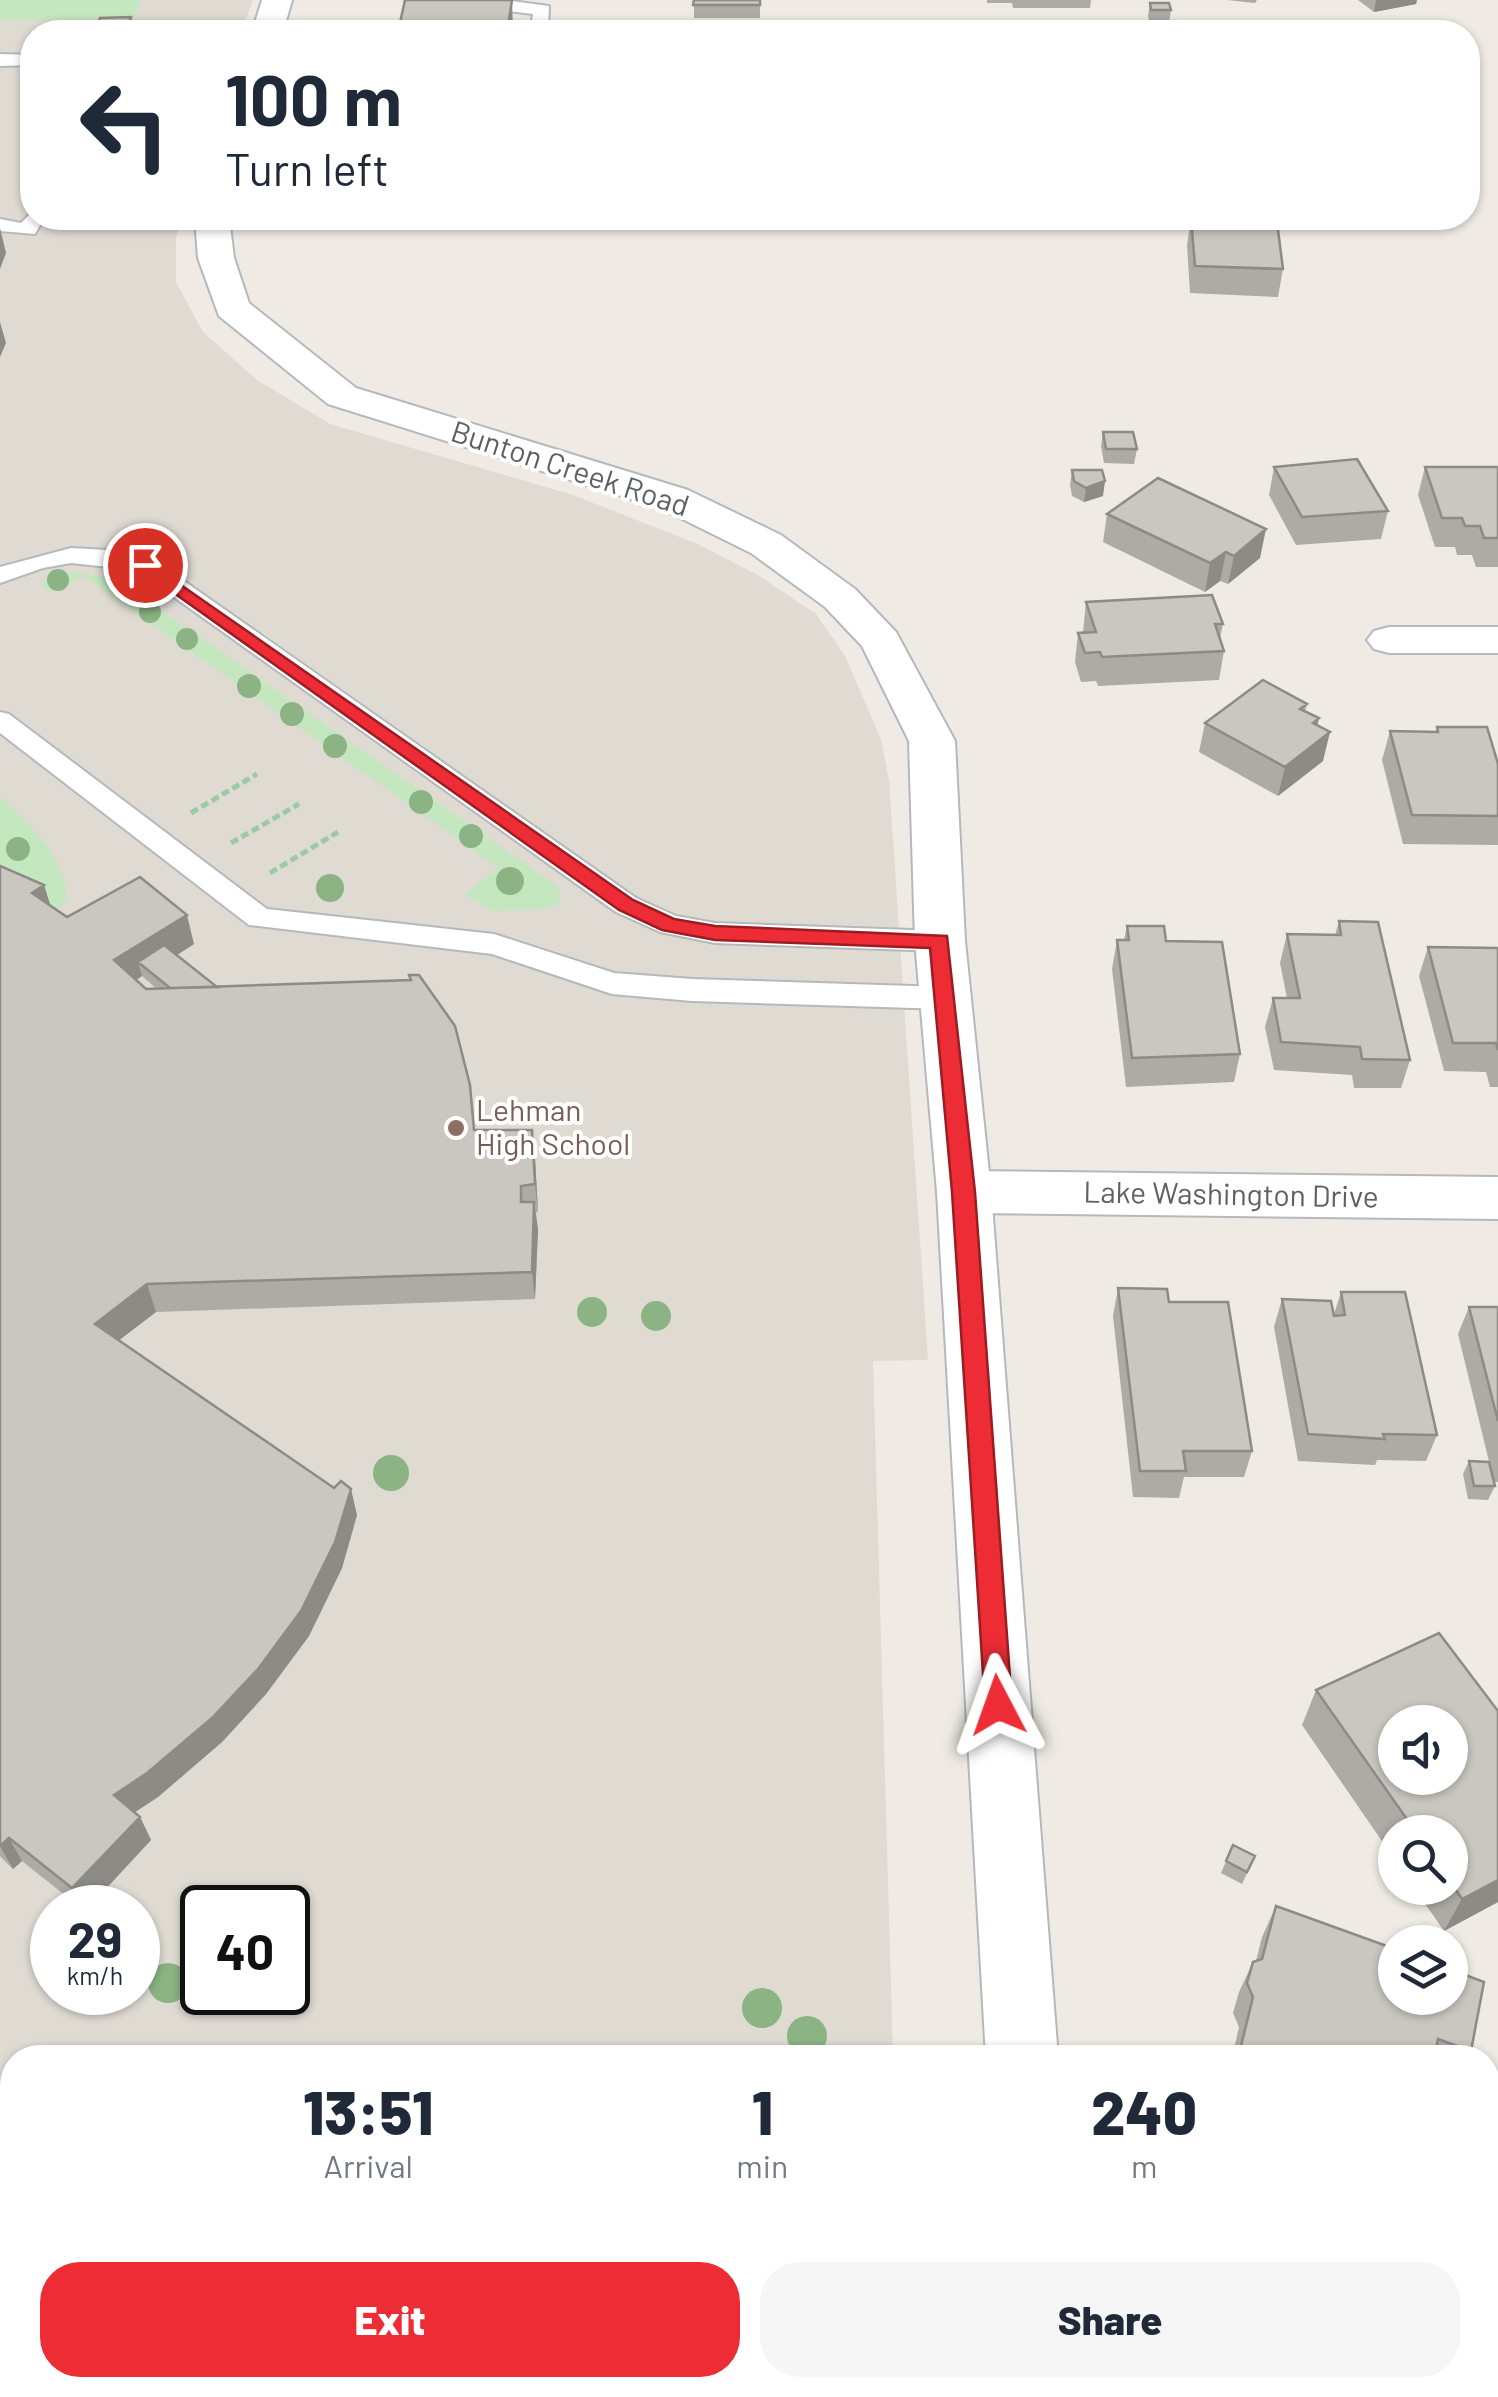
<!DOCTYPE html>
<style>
:root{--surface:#fff;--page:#f6f6f7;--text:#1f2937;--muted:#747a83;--accent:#ed2c35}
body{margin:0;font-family:Barlow,sans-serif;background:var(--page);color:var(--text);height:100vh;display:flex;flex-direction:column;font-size:38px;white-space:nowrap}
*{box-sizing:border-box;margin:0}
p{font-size:32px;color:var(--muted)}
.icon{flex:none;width:55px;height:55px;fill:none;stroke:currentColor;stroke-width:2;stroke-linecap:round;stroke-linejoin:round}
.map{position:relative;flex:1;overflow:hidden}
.side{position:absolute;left:0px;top:2045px;width:1500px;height:352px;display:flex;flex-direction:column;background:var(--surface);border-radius:40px 40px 0 0;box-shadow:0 2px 8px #0004}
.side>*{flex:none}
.hud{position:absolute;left:20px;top:20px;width:1460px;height:210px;border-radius:40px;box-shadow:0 2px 8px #0004;background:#fff;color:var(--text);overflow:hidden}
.fabs{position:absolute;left:1378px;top:1705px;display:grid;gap:20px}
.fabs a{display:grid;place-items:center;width:90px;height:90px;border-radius:50%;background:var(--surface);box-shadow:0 2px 8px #0004;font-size:50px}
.speed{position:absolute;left:30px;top:1885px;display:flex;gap:20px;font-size:50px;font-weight:700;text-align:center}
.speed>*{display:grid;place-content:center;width:130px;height:130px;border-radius:50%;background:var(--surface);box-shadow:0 2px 8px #0004;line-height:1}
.speed small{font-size:25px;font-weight:400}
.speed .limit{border:5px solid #111;border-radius:15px;background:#fff;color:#111}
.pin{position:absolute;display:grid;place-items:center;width:85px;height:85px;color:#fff;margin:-42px;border:5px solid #fff;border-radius:50%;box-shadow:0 2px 10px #0007}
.me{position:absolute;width:110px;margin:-55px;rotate:356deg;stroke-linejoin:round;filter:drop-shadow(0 0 8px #0008)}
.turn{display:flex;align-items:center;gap:35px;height:210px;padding:0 40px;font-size:45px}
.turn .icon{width:130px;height:130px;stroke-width:2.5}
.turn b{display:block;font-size:70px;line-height:85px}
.eta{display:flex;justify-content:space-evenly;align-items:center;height:170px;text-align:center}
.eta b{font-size:60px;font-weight:800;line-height:70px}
.primary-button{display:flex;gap:20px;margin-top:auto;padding:20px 40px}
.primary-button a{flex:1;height:115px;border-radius:40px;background:var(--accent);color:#fff;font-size:40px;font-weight:800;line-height:115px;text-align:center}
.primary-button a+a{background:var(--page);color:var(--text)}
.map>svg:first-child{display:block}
.education{fill:#dfdad2;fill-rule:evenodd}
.green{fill:#c5e7c0}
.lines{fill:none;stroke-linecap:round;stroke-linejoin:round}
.service-casing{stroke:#b5b8bc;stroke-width:4}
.minor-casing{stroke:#b5b8bc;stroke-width:4}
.tertiary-casing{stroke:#b5b8bc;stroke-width:4}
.path{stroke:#9acba2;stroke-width:5;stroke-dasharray:8 4;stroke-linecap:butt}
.service{fill:#fff;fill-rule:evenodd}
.minor{fill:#fff;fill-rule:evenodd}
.tertiary{fill:#fff;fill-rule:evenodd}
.tree{fill:#8bb383}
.wall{fill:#aeaaa5;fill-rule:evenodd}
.shaded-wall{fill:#8d8b86}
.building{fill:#cac6c0;stroke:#8d8b86;stroke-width:2.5;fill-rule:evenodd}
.route{fill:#ed2c35;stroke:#9a1d22;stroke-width:2.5}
.education-dot{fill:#8d6e63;stroke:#fff;stroke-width:4}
.labels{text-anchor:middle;stroke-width:8;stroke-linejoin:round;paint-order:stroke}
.street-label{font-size:30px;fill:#5c6165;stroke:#fff}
.education-label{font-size:30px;fill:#785e54;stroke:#fff;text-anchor:start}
</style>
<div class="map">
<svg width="1498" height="2397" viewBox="0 0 1498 2397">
<rect width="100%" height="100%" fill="#efebe4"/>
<!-- education -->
<path class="education" d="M0,0H253L241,32H32V218H182L176,237V282L203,332L257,380L330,424L573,495L695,543L758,575L816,614L845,656L881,739L889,781L928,1360L873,1361L893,2057L12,2058V2385H378L369,2397H0ZM52,1908H138V1992H52ZM202,1908H288V1992H202Z"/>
<!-- green -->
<path class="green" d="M0,0H141L134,19L0,20Z
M68,571L109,578L134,591L559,887L560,903L545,909L493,911L465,894L499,868L83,576L50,592L41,588L45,580Z
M0,796C28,822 71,861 66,903L51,913L0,891Z"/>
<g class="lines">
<defs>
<path id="service" d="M449,0H504L549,6L548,32H530L533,14L458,5Z
M0,54L32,55V65L0,66Z
M32,212V218H44L35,234L0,231V219L21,223Z
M71,548L107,550L154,560L636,898L676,916L715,923L940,931L950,934L955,941L950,948L940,951L715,943L660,932L616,912L136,570L71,563L43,568L0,583V567Z
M0,712L9,714L267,909L494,934L614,973L692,979L945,987L956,990L960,998L956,1006L945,1009L692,1001L612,994L492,954L249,925L0,733Z
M0,2086L12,2087V2131L0,2130Z"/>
<path id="minor" d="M1389,627H1498V653H1389L1374,649L1367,640L1374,631Z
M964,1171L1498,1177V1219L964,1213L945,1207L937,1192L945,1177Z"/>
<path id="tertiary" d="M262,0H292L283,32H252Z
M195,218H229L234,258L249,303L356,388L688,490L781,535L855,589L896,632L955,741L965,941L991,1192L1058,2058H986L937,1192L915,941L909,741L862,646L825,607L751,553L660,508L328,404L219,316L198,258Z
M1005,2385H1085L1086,2397H1006Z"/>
</defs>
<!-- service casing -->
<use href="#service" class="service-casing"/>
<!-- minor casing -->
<use href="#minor" class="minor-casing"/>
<!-- tertiary casing -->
<use href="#tertiary" class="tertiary-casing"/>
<!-- path -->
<path class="path" d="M191,813L257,774
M231,843L299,804
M270,873L338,832"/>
<!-- service -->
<use href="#service" class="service"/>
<!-- minor -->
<use href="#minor" class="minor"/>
<!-- tertiary -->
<use href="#tertiary" class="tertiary"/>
</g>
<!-- trees -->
<g class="tree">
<circle cx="58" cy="580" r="11"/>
<circle cx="150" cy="612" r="11"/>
<circle cx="187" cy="639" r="11"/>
<circle cx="249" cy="686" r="12"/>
<circle cx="292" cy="714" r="12"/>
<circle cx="335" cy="746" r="12"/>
<circle cx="421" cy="802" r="12"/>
<circle cx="471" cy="836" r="12"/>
<circle cx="18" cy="849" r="12"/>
<circle cx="510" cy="881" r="14"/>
<circle cx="330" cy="888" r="14"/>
<circle cx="592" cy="1312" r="15"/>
<circle cx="656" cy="1316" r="15"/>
<circle cx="391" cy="1473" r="18"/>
<circle cx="168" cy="1983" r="20"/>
<circle cx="762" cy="2008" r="20"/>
<circle cx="807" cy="2036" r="20"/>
</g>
<!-- wall -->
<path class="wall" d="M694,0H760V18H694Z
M987,0H1091L1090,8H1013L1012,3H987Z
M1227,0H1257L1255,3Z
M1358,0H1417L1416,4L1374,12Z
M1150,3L1171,10L1169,23H1150L1148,16Z
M131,17L133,32H100L98,23Z
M1191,218L1283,269L1278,297L1190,293L1187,245Z
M1103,432L1137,449L1134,464L1104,463L1101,446Z
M1274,467L1388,511L1381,539L1296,545L1269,495Z
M1425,467H1498V567H1476L1472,555H1457L1455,547H1435L1418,495Z
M1072,470L1103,496L1084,502L1072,496L1070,485Z
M1107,514L1260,558L1228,584L1220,581L1205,592L1103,542Z
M1086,602L1223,624L1220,638L1224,651L1219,680L1098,686L1096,681L1081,682L1075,662L1078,633H1083Z
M1307,704L1305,711L1319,718L1317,725L1323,761L1278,796L1199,752L1205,723Z
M1437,727L1498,764V845L1403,844L1382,760L1390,731L1436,732Z
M0,866L44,885L50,905L67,917L194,944L177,955L217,987L410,980L409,975L470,1085L475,1130H532L535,1158L538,1212H536L538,1230L535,1299L156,1312L119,1340L357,1515L342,1568L309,1636L266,1694L222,1742L158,1797L135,1812L140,1817L151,1840L88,1908H81L22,1861L13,1869L0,1856ZM142,976L157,989H146L136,980Z
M1339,921L1410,1060L1401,1088H1354L1352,1075L1274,1070L1265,1027L1273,998H1287L1280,963L1287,934L1335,935Z
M1127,926L1240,1054L1234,1082L1126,1087L1112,969L1117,940H1124Z
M1428,947L1498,948V1087H1490L1486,1072L1444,1071L1419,976Z
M1118,1288L1169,1302L1252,1451L1244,1477H1184L1179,1498L1133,1497L1113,1316Z
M1341,1292L1437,1435L1426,1461L1377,1460L1375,1465L1298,1461L1274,1327L1282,1299L1334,1314Z
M1469,1307H1498V1482H1494L1458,1334Z
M1469,1461L1495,1486L1488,1500L1468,1499L1463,1474Z
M1316,1690L1498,1711V1902L1444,1931L1414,1888H1450V1832H1395V1860L1302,1725Z
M1233,1845L1255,1856L1242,1884L1221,1873Z
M1276,1906L1471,2051L1466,2058H1232L1239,2027L1233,2013L1239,1992L1253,1962L1256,1961L1262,1937Z"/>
<!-- shaded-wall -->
<path class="shaded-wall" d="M512,0L513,32H507Z
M1376,0H1417L1416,4L1374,12Z
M131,17L134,31L133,32H131L129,23Z
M0,228L6,253L0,269Z
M0,322L6,343L0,357Z
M1105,481L1103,496L1084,502L1086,488Z
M1266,529L1260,558L1228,584L1234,556Z
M1226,552L1220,581L1205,592L1210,563Z
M1319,718L1312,746L1330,732L1323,761L1278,796L1285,767L1313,723Z
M44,885L53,914L32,893Z
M187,915L194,944L150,972L138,962L142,976L122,989L114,960Z
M532,1130L535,1158L538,1212L535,1184Z
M534,1202L538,1230L535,1299L532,1272Z
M147,1284L156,1312L105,1351L95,1324Z
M351,1489L357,1515L342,1568L309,1636L266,1694L222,1742L158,1797L126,1818L114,1795Z
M140,1817L151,1840L88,1908H83L72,1888Z
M9,1838L22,1861L13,1869L0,1846Z
M1498,1880V1902L1444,1931L1462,1899Z"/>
<!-- building -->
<path class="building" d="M405,0H512L507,32H398Z
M694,0H760V5H693Z
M1150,3H1169L1171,10H1151Z
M131,17L129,23H98L100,18Z
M686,27H709V32H686Z
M1191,218L1277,222L1283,269L1195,266Z
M1103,432H1133L1137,449H1106Z
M1357,459L1388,511L1302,517L1274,467Z
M1425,467H1498V538H1484L1480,526H1465L1462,518H1442Z
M1072,470H1102L1105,481L1086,488L1074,481Z
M1158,478L1266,529L1234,556L1226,552L1210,563L1107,514Z
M1212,595L1223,624H1215L1224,651L1102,657L1100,652L1085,653L1078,633L1096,632L1086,602Z
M1263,680L1307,704L1300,709L1319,718L1313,723L1330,732L1285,767L1205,723Z
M1437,727H1487L1498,764V816L1412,815L1390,731L1438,732Z
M0,866L44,885L32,893L67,917L140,877L187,915L114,960L146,989L411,980L409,975H419L455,1026L470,1085L474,1130H532L535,1184L521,1186V1202H534L532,1272L147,1284L95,1324L334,1488L341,1481L351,1489L335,1542L301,1611L258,1669L212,1718L147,1773L114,1795L140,1817L72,1888L9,1838L0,1846Z
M1339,921L1378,922L1410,1060L1362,1059L1360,1047L1281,1042L1273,998H1300L1287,934L1341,935Z
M1127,926H1164L1166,941L1222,942L1240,1054L1132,1058L1117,940H1129Z
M164,945L217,987L170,988L138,962Z
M1428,947L1498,948V1050L1496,1043H1453Z
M1118,1288L1167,1289L1169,1302H1228L1252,1451H1183L1186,1471H1140Z
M1341,1292H1405L1437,1435L1383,1434L1385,1439L1308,1434L1282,1299L1331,1301L1334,1316L1345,1315Z
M1469,1307H1498V1421Z
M1469,1461L1489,1462L1495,1486H1474Z
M1439,1633L1498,1711V1880L1462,1899L1450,1881V1832H1416L1316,1690ZM1395,1722H1450V1778H1395Z
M1233,1845L1255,1856L1247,1872L1226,1861Z
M1276,1906L1395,1949V1998H1450V1969L1484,1982L1471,2051L1438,2039L1436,2049L1459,2058H1271L1241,2046L1253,1997L1247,1983L1253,1962L1262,1959Z
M1488,2238L1498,2247V2397H1344L1352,2385H1488Z"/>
<!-- route -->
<path class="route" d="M145,560L633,900L674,919L715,926L947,936L975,1192L1012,1705L1008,1713L998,1717L989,1713L985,1705L952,1192L930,948L715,940L662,930L619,910L139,568V561Z"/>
<!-- markers -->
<circle class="education-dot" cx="456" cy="1128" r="10"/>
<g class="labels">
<!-- street labels -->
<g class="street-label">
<text transform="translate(570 469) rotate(18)" y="10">Bunton Creek Road</text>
<text transform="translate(1231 1195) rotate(1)" y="10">Lake Washington Drive</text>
</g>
<!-- education labels -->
<g class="education-label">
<text x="476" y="1121">Lehman<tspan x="476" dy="34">High School</tspan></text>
</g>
</g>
</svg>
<div class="fabs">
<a><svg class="icon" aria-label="sound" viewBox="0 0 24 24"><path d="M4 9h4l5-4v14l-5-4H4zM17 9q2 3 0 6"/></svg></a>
<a><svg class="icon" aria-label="search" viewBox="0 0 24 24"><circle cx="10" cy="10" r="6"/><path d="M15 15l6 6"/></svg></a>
<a><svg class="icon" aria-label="layers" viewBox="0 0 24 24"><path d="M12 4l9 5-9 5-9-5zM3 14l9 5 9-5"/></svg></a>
</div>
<div class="speed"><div>29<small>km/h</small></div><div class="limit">40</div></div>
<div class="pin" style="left:145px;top:565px;background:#d93025"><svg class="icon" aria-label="arrive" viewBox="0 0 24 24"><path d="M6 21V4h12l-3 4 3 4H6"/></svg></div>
<svg class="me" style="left:998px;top:1705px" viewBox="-20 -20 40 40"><path d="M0-17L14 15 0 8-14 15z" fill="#ed2c35" stroke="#fff" stroke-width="4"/></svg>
<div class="hud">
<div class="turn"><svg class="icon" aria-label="left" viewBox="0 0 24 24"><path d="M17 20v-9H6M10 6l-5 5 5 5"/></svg><div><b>100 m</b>Turn left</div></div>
</div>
<section class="side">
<div class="eta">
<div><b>13:51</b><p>Arrival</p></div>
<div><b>1</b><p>min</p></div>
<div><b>240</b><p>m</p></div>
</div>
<div class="primary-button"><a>Exit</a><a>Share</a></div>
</section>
</div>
